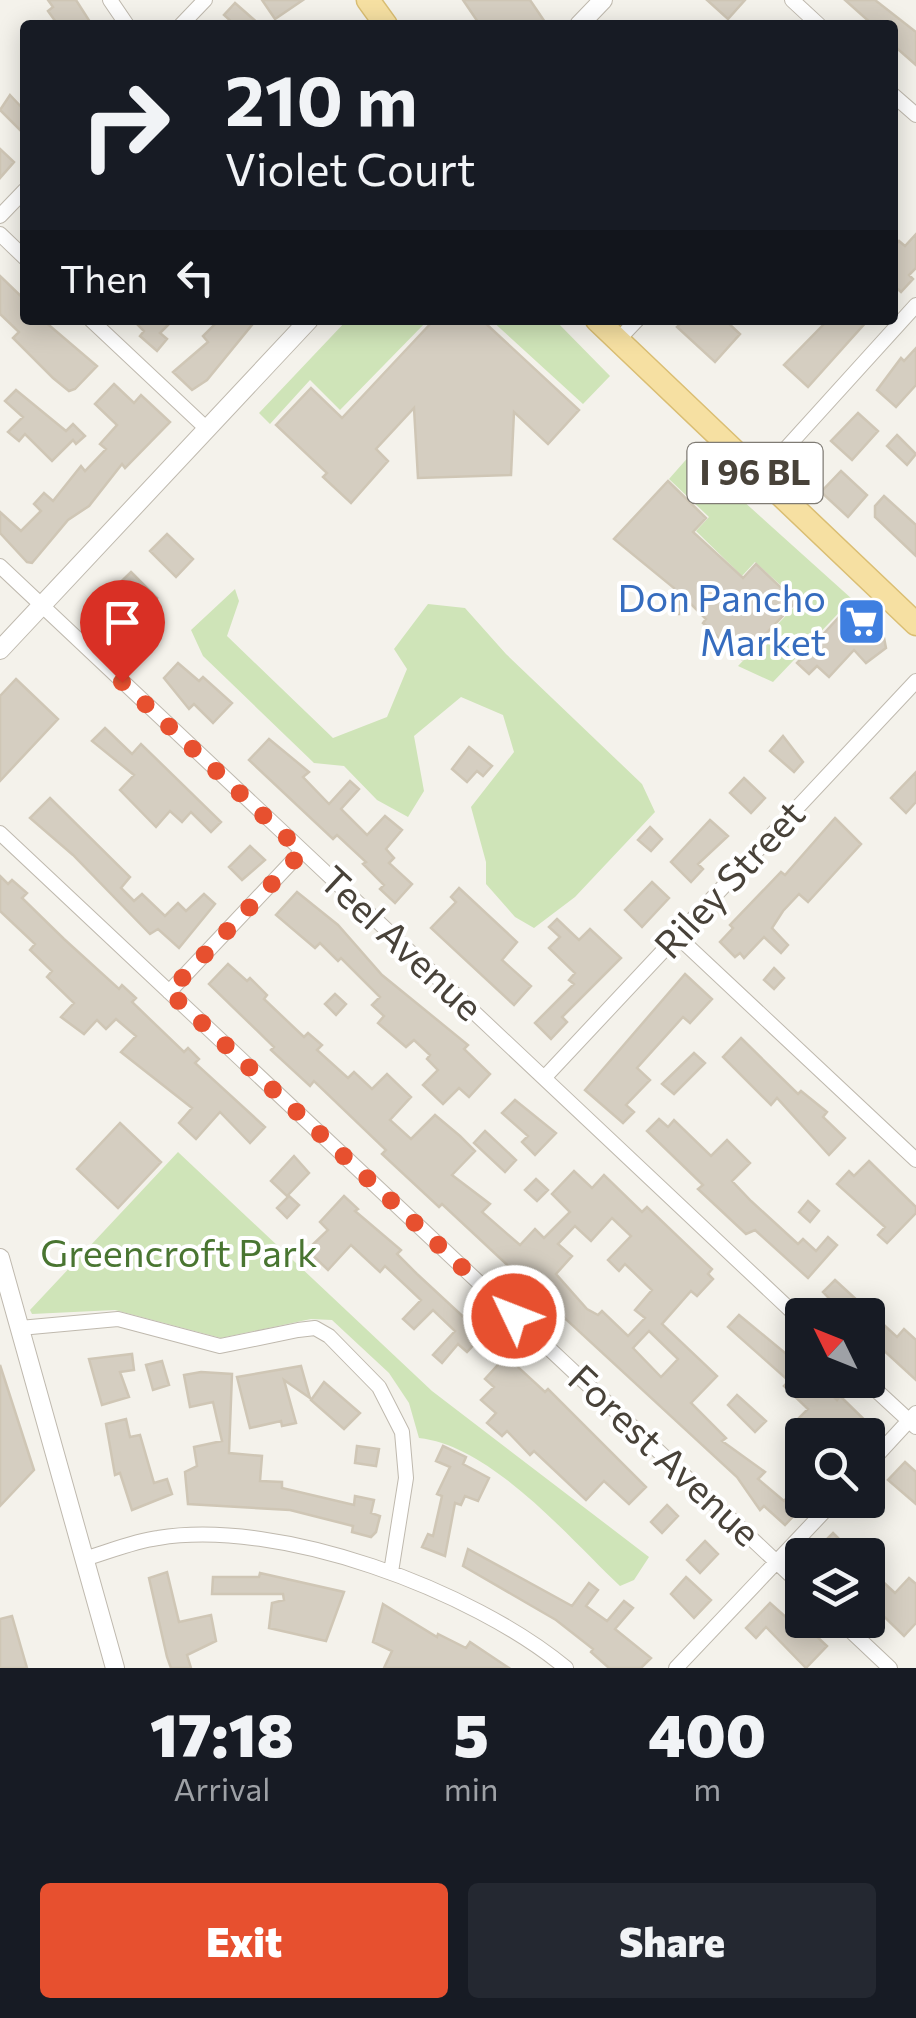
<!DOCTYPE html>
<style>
:root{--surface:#171b24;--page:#242831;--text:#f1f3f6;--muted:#9ea1a6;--accent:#e7502f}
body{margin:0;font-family:Commissioner,sans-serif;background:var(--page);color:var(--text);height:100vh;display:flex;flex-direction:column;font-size:38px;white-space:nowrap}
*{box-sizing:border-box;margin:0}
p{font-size:32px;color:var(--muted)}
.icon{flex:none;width:55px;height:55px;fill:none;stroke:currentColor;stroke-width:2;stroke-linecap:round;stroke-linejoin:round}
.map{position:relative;height:1668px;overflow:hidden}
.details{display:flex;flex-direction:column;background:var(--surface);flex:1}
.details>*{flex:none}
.hud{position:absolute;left:20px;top:20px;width:878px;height:305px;border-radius:10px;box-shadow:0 5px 25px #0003;background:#171b24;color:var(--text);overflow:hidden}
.needle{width:65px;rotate:313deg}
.fabs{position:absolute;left:785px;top:1298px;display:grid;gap:20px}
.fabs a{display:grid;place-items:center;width:100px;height:100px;border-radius:10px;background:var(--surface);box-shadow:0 5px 25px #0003;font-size:50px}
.pin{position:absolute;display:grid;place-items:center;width:85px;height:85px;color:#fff;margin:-102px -42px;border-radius:50% 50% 50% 0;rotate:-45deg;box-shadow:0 0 10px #0007}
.pin .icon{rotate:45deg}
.me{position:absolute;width:110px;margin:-55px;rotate:313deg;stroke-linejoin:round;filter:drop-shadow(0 0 8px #0008)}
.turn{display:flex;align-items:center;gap:35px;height:210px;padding:0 40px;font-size:45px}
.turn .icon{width:130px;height:130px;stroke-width:2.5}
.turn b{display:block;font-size:70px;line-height:85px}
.then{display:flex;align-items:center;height:95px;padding:0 40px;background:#0003;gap:20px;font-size:38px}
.eta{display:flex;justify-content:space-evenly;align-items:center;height:170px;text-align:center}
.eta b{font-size:60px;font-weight:800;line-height:70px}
.cta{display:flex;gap:20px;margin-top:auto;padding:20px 40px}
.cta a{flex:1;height:115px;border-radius:10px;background:var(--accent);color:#fff;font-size:40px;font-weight:800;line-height:115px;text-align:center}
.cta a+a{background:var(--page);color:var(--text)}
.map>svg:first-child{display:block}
.green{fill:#cfe4b8}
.building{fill:#d5cec1;stroke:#cfc6b5;stroke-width:2.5;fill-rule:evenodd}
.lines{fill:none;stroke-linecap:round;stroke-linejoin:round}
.minor-casing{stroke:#bfb9ae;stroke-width:16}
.tertiary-casing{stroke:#bfb9ae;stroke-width:20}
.primary-casing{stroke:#dabe73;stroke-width:25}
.minor{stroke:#fff;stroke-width:14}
.tertiary{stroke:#fff;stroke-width:18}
.primary{stroke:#f6e0a2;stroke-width:22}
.route{stroke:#e7502f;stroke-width:18;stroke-dasharray:0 32.4}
.labels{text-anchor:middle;stroke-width:8;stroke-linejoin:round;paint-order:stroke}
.shield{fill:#fff;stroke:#7f7b74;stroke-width:2.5}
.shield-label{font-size:35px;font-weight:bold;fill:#484239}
.shop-label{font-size:38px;fill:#366cbe;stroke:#fff;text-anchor:end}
.street-label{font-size:38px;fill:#484239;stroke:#fff}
.park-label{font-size:38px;fill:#497531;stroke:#fff}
</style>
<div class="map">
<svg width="916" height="1668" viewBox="0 0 916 1668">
<rect width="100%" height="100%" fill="#f4f2eb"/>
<!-- green -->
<path class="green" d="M347,320H428L340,410L310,380L270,424L259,413Z
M491,320H555L610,376L583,404Z
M691,454L852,599L773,682L738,666L799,602L755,562L742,576L696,531L709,517L669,479Z
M235,589L239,601L227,636L333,738L387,717L407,669L394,649L428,604L465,608L506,654L642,784L655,812L575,897L534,928L515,917L486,884V862L471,807L514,752L503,715L461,697L414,736L424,791L408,817L377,800L344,766L314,763L203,656L191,630Z
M178,1152L432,1391L649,1557L634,1580L620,1586C568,1537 492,1446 419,1438L409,1403L389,1373L332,1320L311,1319L221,1338L115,1310L32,1314L30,1310Z"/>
<!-- building -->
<path class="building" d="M48,0H76L92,25H58L48,11L53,7Z
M262,0H303L275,19Z
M463,0H530L547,25H480Z
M707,0H745L728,19Z
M845,0H875L916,32V65L892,44V25H873Z
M235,3L260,25H235L224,15Z
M10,95L25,111V135L0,110Z
M0,149L14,162L0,178Z
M916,234V268L909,275L913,279L901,292L892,284V248L899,241L905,246Z
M0,276L25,300V320H43L97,366L75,389L69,391L53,378L13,338L19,332L0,314Z
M133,320H173L160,333L167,339L157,351L140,336L144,331Z
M225,320H256L207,380L192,390L173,372L208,342L203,336L215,324Z
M434,320H482L579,410L548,444L514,412L511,475L418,478L414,408L376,449L388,461L351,503L323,477L327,473L276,425L311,388L342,418Z
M684,320H725L740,334L715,362L677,327Z
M828,320H868L808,387L784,365Z
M916,348V385L896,407L877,390L901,358L904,361Z
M114,384L134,403L141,395L170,422L125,468L122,464L89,506L68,520L32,563L27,562L0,533V512L21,531L41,511L34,504L44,493L53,501L81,466L85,471L106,449L100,444L117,425L95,404Z
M16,390L66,431L73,424L85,436L76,444L73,440L52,461L25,434L19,441L8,432L23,417L5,401Z
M858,413L878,431L852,460L831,441Z
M897,435L916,454L907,465L887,446Z
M841,471L867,495L848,517L821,492Z
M668,481L706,518L693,532L743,578L756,564L796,602L742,659L703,623L706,619L690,603L679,614L663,599L674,588L614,539Z
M884,496L916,525V556L875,517V506Z
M167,534L193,559L176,577L150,551Z
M131,572L157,598L134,621L128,615L124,620L103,599Z
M849,606L884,638L886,648L866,663L854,650L829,677L817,666L809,674L797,663Z
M178,663L199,681L203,677L232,703L213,723L194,704L189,709L164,678Z
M16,679L58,719L0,781V696Z
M105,728L132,754L141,744L221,822L211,832L191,812L182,822L170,811L156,827L120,790L134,775L92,741Z
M783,736L803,762L794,772L770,751Z
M269,739L309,772L303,777L329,804L350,781L359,789L341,809L367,835L385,816L402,830L386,849L394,858L389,863L412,884L395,903L380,889L384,885L363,864L366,862L337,835L333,839L249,760Z
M469,747L492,766L483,776L477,771L467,782L452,769Z
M916,772V802L906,813L891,798Z
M744,778L765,798L751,813L730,793Z
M50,798L130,877L121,888L134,901L142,894L165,916L178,903L186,911L204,894L215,904L179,948L158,929L150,934L73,855L30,818Z
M835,818L861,844L808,902L799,894L783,911L772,928L788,945L781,953L764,937L744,958L740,953L735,957L720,942L733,928L730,925L781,872L785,875Z
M710,820L728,836L698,864L703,869L691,882L671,862Z
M650,827L662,839L651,851L638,840Z
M250,846L265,860L242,880L229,867Z
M0,876L8,884L12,880L27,893L22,898L64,939L119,989L122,985L136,998L132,1002L184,1052L188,1048L199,1059L195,1063L265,1127L250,1143L220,1112L196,1139L179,1123L192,1108L121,1052L136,1036L116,1019L106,1029L97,1020L84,1034L61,1017L74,1003L47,977L52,971L30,950L35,944L0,911Z
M652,882L669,898L642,927L625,910Z
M459,888L517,942L502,960L531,986L514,1005L431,928L456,902L451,897Z
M297,892L338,925L382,975L468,1045L464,1049L490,1074L469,1097L459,1088L443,1104L423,1085L438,1070L427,1059L430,1055L414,1040L406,1047L378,1023L384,1016L372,1005L380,997L341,958L338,961L320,943L315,948L276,915Z
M557,919L579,940L590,929L621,958L562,1017L567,1022L551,1039L535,1023L574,984L569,980L575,973L549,948L560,937L549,927Z
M228,964L247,981L250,978L267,995L264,999L304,1037L308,1033L322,1045L317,1050L348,1078L354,1072L372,1089L387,1074L411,1097L390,1120L411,1139L435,1115L460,1136L475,1151L452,1175L490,1204L482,1212L520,1245L535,1229L544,1238L570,1212L552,1194L574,1171L592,1188L604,1175L642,1212L647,1207L712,1269L708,1274L713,1279L697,1296L691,1291L662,1324L717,1376L691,1403L726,1438L722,1441L765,1472L758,1479L784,1501L790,1494L803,1506L785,1525L764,1506L760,1510L737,1477L529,1285L525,1288L517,1274L442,1204L439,1207L382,1154L386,1150L314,1081L310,1086L271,1050L274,1047L209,984ZM612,1218L631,1236L608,1260L619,1271L625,1264L652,1290L635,1310L645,1318L628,1336L602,1311L598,1315L587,1309L556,1274L572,1256L558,1244L575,1226L591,1241ZM649,1331L678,1359L661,1377L633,1348Z
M774,968L784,978L774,989L764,980Z
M685,974L712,999L690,1023L683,1017L637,1068L650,1080L626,1105L634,1112L623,1123L585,1090Z
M335,994L346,1004L336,1015L325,1004Z
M741,1038L798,1094L801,1091L827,1112L823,1117L845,1138L829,1155L777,1098L771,1105L723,1057Z
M694,1053L705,1063L674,1094L662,1084Z
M515,1100L556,1133L535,1155L522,1142L528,1136L502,1113Z
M659,1119L668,1127L674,1120L711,1156L727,1140L750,1163L732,1181L751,1201L798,1244L803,1239L816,1251L828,1237L837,1245L808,1278L755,1230L746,1234L698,1189L703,1185L647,1131Z
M120,1123L161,1162L118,1208L77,1169Z
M485,1131L516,1160L505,1172L474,1143Z
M294,1156L309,1173L287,1196L271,1181Z
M869,1161L916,1207V1213L887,1243L878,1235L885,1227L837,1184L849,1171L854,1176Z
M536,1179L548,1190L537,1201L525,1190Z
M289,1196L299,1205L287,1218L277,1208Z
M344,1196L358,1209L355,1211L401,1250L397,1254L417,1274L483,1335L467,1352L458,1344L442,1363L433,1355L455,1331L433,1310L414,1329L403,1319L421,1300L385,1266L380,1272L351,1245L328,1270L307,1250L328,1230L320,1222Z
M808,1201L819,1211L810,1222L799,1212Z
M835,1280L897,1337L904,1329L916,1340V1380L868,1336V1315H845L823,1292Z
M739,1315L802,1367V1380H817L837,1400L840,1396L880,1435H807L794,1423L808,1409L784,1386L789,1381L728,1327Z
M132,1354L134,1370L120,1372L129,1397L102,1405L89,1359Z
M506,1356L545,1392L548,1389L646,1487L629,1504L604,1481L586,1500L534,1451L530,1455L507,1431L502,1436L487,1423L496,1413L481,1400L494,1387L485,1379Z
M162,1361L169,1385L153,1390L146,1365Z
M0,1365L34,1470L0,1506Z
M301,1366L310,1398L284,1380L296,1423L282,1426L281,1421L250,1428L237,1377Z
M201,1372L232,1374L229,1453L262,1456L260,1481L282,1482V1488L354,1505L355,1496L374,1500L371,1513L380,1516L376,1532L371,1537L352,1532L353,1526L290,1510L188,1504L185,1472L197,1466L194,1447L222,1441L213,1402L190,1407L184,1375Z
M324,1382L360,1413L344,1429L311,1400Z
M737,1395L766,1421L755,1432L728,1405Z
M126,1419L130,1437L140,1435L154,1483L167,1479L172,1494L132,1510L120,1473L115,1475L106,1424Z
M357,1446L379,1449L376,1466L355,1463Z
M443,1446L466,1457L463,1464L489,1478L478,1501L465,1496L461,1505L455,1503L445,1556L422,1547L428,1534L433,1536L442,1496L437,1494L450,1467L436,1461Z
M905,1462L916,1472V1504L888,1480Z
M667,1505L678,1516L662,1533L651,1522Z
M833,1533L855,1555H811Z
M705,1541L718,1554L700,1573L687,1560Z
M468,1549L572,1606L589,1583L598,1590L586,1606L607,1621L624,1601L633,1608L615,1629L651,1658L641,1668H609L591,1652L593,1649L556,1620L463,1566Z
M868,1568L895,1593L909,1578L916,1584V1623L904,1636L868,1601Z
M167,1572L179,1622L211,1615L216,1641L187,1655L191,1668H171L167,1657L149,1578Z
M260,1573L344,1592L326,1641L269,1628L272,1603L284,1600L283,1594H212L213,1577H259Z
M686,1577L711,1600L694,1618L671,1594Z
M770,1603L807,1636L811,1631L827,1646L806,1668L766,1627L756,1638L746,1628Z
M383,1604L437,1637L438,1634L466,1648L470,1642L509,1668H384L392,1651L373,1642Z
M12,1616L27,1668H0V1619Z"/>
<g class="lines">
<defs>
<path id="minor" d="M110,0L127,25
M792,0L819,25
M181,25L205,0
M892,94L916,115
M0,216L25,190
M0,234L25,258
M91,320L207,429
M617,341L637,320
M760,477L916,305
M0,566L802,1321
M0,833L802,1586
M677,936L916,1160
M169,992L302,851
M544,1078L916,681
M20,1328L118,1319L220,1346L298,1330L315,1328L329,1336L379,1387L402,1432L406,1478L391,1572
M865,1380L916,1427
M868,1465L916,1413
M84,1559C108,1552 134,1541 158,1538C280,1518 472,1590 566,1668
M839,1620L890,1668
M676,1668L835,1500"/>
<path id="tertiary" d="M579,25L603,0
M0,650L309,320
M0,1258L115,1668"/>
<path id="primary" d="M368,0L386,25
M597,320L916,624"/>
</defs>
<!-- minor casing -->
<use href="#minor" class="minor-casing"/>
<!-- tertiary casing -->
<use href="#tertiary" class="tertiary-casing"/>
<!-- primary casing -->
<use href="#primary" class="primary-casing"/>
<!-- minor -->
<use href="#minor" class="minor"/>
<!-- tertiary -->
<use href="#tertiary" class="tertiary"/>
<!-- primary -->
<use href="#primary" class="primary"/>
</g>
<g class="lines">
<!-- route -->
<path class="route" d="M122,682L302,852L169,992L514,1316"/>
</g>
<!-- icons -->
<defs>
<symbol id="supermarket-square" viewBox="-11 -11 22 22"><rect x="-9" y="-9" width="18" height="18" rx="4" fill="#3f7fe0" stroke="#fff"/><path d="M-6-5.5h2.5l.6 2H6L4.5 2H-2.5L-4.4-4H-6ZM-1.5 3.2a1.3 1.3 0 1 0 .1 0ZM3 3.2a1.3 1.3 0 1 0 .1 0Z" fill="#fff"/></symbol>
</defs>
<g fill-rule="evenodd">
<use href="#supermarket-square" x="834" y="594" width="55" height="55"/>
</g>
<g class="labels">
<!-- shield labels -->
<rect class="shield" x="687.5" y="443" width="135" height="60" rx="8"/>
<g class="shield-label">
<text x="755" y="485">I 96 BL</text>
</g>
<!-- shop labels -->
<g class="shop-label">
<text x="826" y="612">Don Pancho<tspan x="826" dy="44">Market</tspan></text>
</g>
<!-- street labels -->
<g class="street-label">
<text transform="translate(730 880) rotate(-47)" y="13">Riley Street</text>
<text transform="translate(401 944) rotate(43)" y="13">Teel Avenue</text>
<text transform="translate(664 1456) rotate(43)" y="13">Forest Avenue</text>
</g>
<!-- park labels -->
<g class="park-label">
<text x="179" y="1267">Greencroft Park</text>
</g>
</g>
</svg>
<div class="fabs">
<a><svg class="needle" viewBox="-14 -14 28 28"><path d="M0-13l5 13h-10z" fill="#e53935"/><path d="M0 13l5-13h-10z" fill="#9ea1a6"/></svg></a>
<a><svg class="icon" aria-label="search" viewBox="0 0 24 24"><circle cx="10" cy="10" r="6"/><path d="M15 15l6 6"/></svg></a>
<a><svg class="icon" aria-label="layers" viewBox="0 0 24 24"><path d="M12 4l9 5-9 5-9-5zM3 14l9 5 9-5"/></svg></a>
</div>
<div class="pin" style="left:122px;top:682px;background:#d93025"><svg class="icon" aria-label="arrive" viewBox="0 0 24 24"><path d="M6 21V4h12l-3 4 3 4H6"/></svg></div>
<svg class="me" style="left:514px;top:1316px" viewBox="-20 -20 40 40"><circle r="17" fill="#e7502f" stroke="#fff" stroke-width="3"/><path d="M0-11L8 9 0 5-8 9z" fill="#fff"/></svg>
<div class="hud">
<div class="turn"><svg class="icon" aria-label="right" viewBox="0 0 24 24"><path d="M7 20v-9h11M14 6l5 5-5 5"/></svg><div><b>210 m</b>Violet Court</div></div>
<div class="then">Then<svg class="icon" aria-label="left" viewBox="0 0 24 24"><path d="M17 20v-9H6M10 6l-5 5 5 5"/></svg></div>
</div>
</div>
<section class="details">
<div class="eta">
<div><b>17:18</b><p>Arrival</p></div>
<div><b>5</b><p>min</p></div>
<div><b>400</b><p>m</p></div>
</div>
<div class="cta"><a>Exit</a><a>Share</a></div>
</section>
